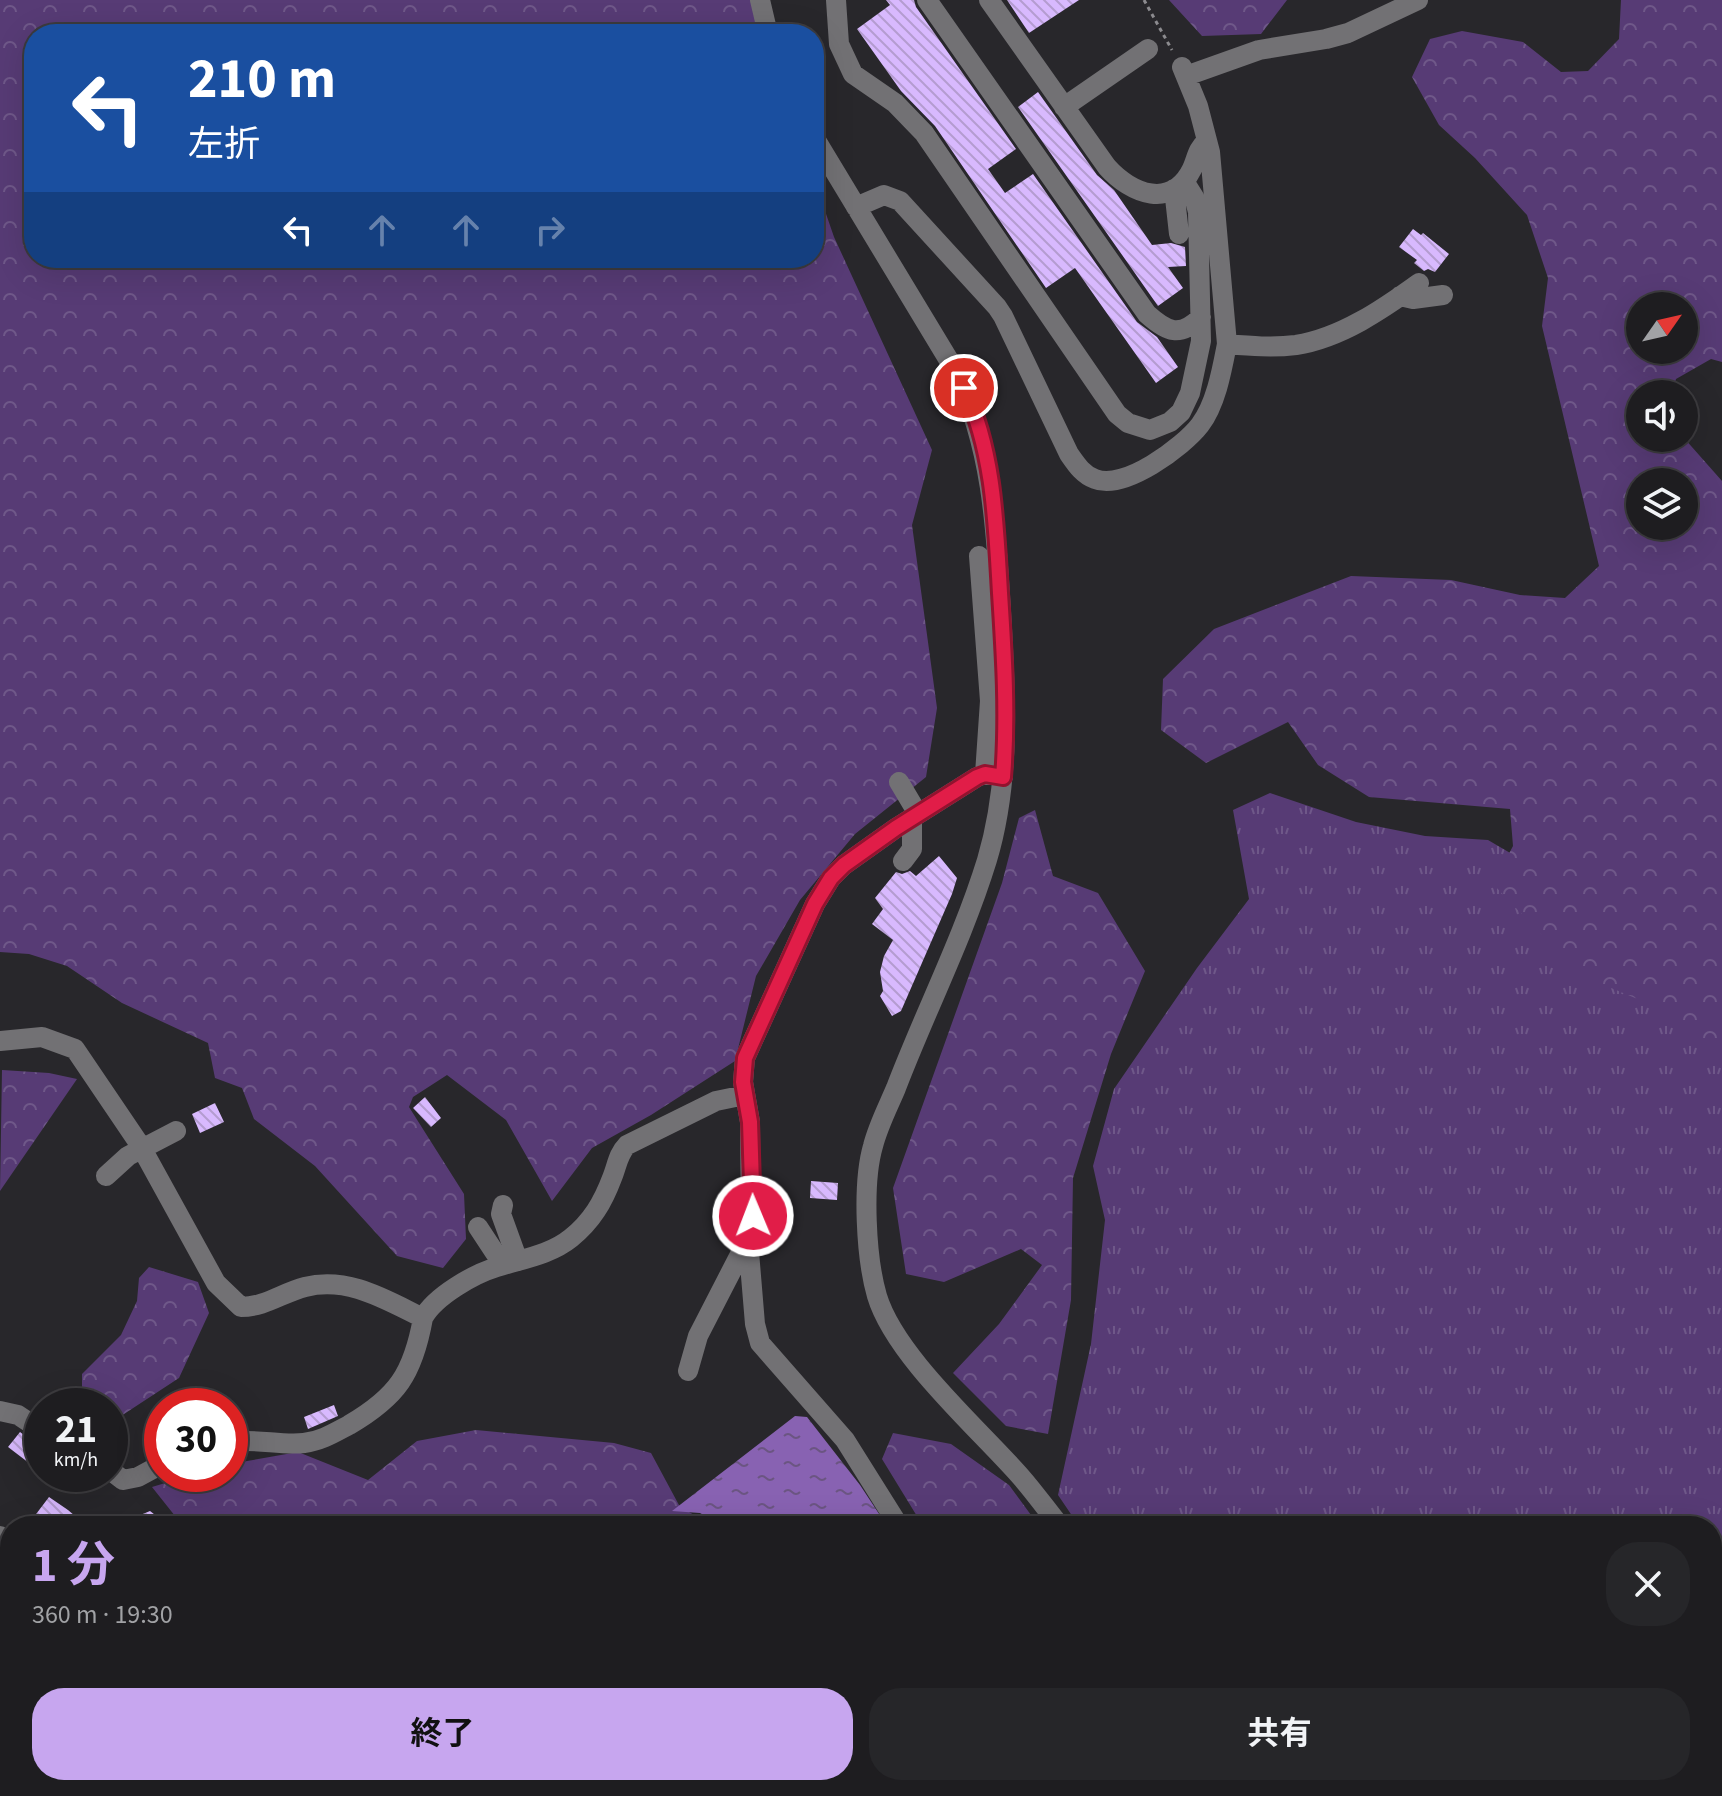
<!DOCTYPE html>
<html lang="ja">
<meta charset="utf-8">
<style>
:root{--surface:#1e1d20;--page:#262629;--text:#f1f3f6;--muted:#a1a2a5;--line:#3c3b3e;--accent:#c7a6ef}
body{margin:0;font-family:"Source Sans 3","Noto Sans JP",sans-serif;background:var(--page);color:var(--text);height:100vh;display:flex;flex-direction:column;font-size:30px;white-space:nowrap}
*{box-sizing:border-box;margin:0}
p{font-size:26px;color:var(--muted)}
.icon{flex:none;width:44px;height:44px;fill:none;stroke:currentColor;stroke-width:2;stroke-linecap:round;stroke-linejoin:round}
.map{position:relative;flex:1;overflow:hidden}
.details{position:absolute;left:0px;top:1516px;width:1722px;height:280px;display:flex;flex-direction:column;background:var(--surface);border-radius:32px 32px 0 0;box-shadow:0 8px 32px #0002,0 0 0 2px var(--line)}
.details>*{flex:none}
.guide{position:absolute;left:24px;top:24px;width:800px;height:244px;border-radius:32px;box-shadow:0 8px 32px #0002,0 0 0 2px var(--line);background:#1a4fa0;color:#fff;overflow:hidden}
.needle{width:52px;rotate:56deg}
.fabs{position:absolute;left:1626px;top:292px;display:grid;gap:16px}
.fabs a{display:grid;place-items:center;width:72px;height:72px;border-radius:50%;background:var(--surface);box-shadow:0 8px 32px #0002,0 0 0 2px var(--line);font-size:40px}
.speed{position:absolute;left:24px;top:1388px;display:flex;gap:16px;font-size:40px;font-weight:700;text-align:center}
.speed>*{display:grid;place-content:center;width:104px;height:104px;border-radius:50%;background:var(--surface);box-shadow:0 8px 32px #0002,0 0 0 2px var(--line);line-height:1}
.speed small{font-size:20px;font-weight:400}
.speed .limit{border:12px solid #d22;background:#fff;color:#111}
.pin{position:absolute;display:grid;place-items:center;width:68px;height:68px;color:#fff;margin:-34px;border:4px solid #fff;border-radius:50%;box-shadow:0 2px 8px #0007}
.me{position:absolute;width:88px;margin:-44px;rotate:359deg;stroke-linejoin:round;filter:drop-shadow(0 0 6px #0008)}
.turn{display:flex;align-items:center;gap:28px;height:168px;padding:0 32px;font-size:36px}
.turn .icon{width:104px;height:104px;stroke-width:2.5}
.turn b{display:block;font-size:56px;line-height:68px}
.lanes{display:flex;align-items:center;height:76px;padding:0 32px;background:#0003;justify-content:center;gap:40px;direction:ltr}
.lanes .off{opacity:.35}
.round{display:grid;place-items:center;flex:none;width:84px;height:84px;border-radius:32px;background:var(--page)}
.summary{display:flex;align-items:center;justify-content:space-between;height:136px;padding:0 32px}
h1{font-size:48px;font-weight:700;line-height:60px;color:var(--accent)}
.action{display:flex;gap:16px;margin-top:auto;padding:16px 32px}
.action a{flex:1;height:92px;border-radius:32px;background:var(--accent);color:#111;font-size:32px;font-weight:700;line-height:92px;text-align:center}
.action a+a{background:var(--page);color:var(--text)}
.map>svg:first-child{display:block}
.grass{fill:url(#grass-tufts)}
.forest{fill:url(#forest-crowns);fill-rule:evenodd}
.water{fill:url(#water-ripples)}
.building{fill:url(#building-back-hatch)}
.lines{fill:none;stroke-linecap:round;stroke-linejoin:round}
.path{stroke:#8c8b8f;stroke-width:3;stroke-dasharray:4 4;stroke-linecap:butt}
.minor{stroke:#727174;stroke-width:20}
.route-casing{stroke:#92132f;stroke-width:20}
.route{stroke:#e11d48;stroke-width:14}
</style>
<div class="map">
<svg width="1722" height="1796" viewBox="0 0 1722 1796">
<defs>
<pattern id="grass-tufts" width="24" height="20" patternUnits="userSpaceOnUse" patternTransform="scale(2)"><rect width="24" height="20" fill="#573b75"/><path d="M3 7l-1-3M5 7V3M7 7l1-3M15 17l-1-3M17 17v-4M19 17l1-3" fill="none" stroke="#6f5889"/></pattern>
<pattern id="forest-crowns" width="20" height="18" patternUnits="userSpaceOnUse" patternTransform="scale(2)"><rect width="20" height="18" fill="#573b75"/><path d="M2 6a3 3 0 1 1 6 0M12 15a3 3 0 1 1 6 0" fill="none" stroke="#6f5889"/></pattern>
<pattern id="water-ripples" width="26" height="14" patternUnits="userSpaceOnUse" patternTransform="scale(2)"><rect width="26" height="14" fill="#8862b2"/><path d="M2 4q2-2 4 0t4 0M15 11q2-2 4 0t4 0" fill="none" stroke="#6b5582"/></pattern>
<pattern id="building-back-hatch" width="6" height="6" patternUnits="userSpaceOnUse" patternTransform="scale(2)"><rect width="6" height="6" fill="#d8b9fe"/><path d="M-1 5l2 2M0 0l6 6M5-1l2 2" fill="none" stroke="#b49cd0"/></pattern>
</defs>
<rect width="100%" height="100%" fill="#28272b"/>
<!-- grass -->
<path class="grass" d="M1270,793L1356,822L1425,836L1488,840L1529,864L1722,1032V1796H1208L1203,1786H1712V1526H1079L1058,1495L1091,1344L1105,1220L1093,1166L1114,1089L1197,968L1249,899L1233,810Z"/>
<!-- forest -->
<path class="forest" d="M0,0H753L765,34H34V258H814V179L834,237L932,450L912,525L937,708L926,777L855,834L800,900L756,976L735,1061L651,1115L592,1148L552,1201L506,1120L447,1075L413,1097L409,1107L464,1194L466,1239L443,1268L397,1256L315,1166L254,1119L242,1088L215,1078L208,1043L122,1003L67,966L29,954L0,952Z
M1169,0H1287L1261,34L1202,36Z
M1621,0H1722V362L1711,359L1676,379L1672,394H1640V438H1684L1722,481V1054H1709L1676,1015L1580,975L1493,884L1513,846L1510,809L1369,797L1318,765L1288,722L1206,763L1161,730L1163,679L1214,629L1351,576L1451,580L1520,595L1565,598L1599,566L1542,326L1548,278L1527,215L1475,158L1439,125L1412,77L1430,39L1462,31L1523,42L1561,72L1588,71L1619,39ZM1640,306H1684V350H1640ZM1640,482H1684V526H1640Z
M1035,810L1053,876L1098,893L1145,971L1111,1054L1073,1178L1071,1300L1048,1434L1006,1426L953,1373L999,1324L1042,1265L1021,1249L944,1282L906,1274L893,1188L1002,883L1019,818Z
M2,1070L49,1073L77,1079L0,1191Z
M149,1267L198,1282L209,1313L179,1378L121,1416L110,1418V1406H82V1374L121,1335L137,1301L139,1278Z
M476,1430L614,1443L651,1453L680,1507L714,1526H183L152,1487L195,1474H230V1464L298,1452L368,1480L417,1441Z
M893,1433L951,1444L1009,1485L1039,1526H923L882,1459Z
M0,1587L10,1591V1786H149L151,1796H0Z
M309,1786H998L988,1796H313Z"/>
<!-- water -->
<path class="water" d="M795,1416L807,1417L860,1485L887,1526H724L700,1513L672,1511Z"/>
<!-- building -->
<path class="building" d="M886,0H914L916,7L1016,149L988,169L1005,193L1033,174L1137,322L1157,337L1178,367L1156,383L1075,268L1046,288L935,126L901,91L857,29L890,5Z
M1007,0H1079L1029,33Z
M1038,92L1097,175L1114,190L1152,245L1171,243L1185,247L1186,266L1168,267L1183,288L1158,306L1018,107Z
M1413,229L1421,235L1423,233L1449,254L1435,272L1428,269L1424,271L1414,263L1417,260L1399,247Z
M939,856L957,878L952,894L901,1011L892,1016L880,996L883,991L880,972L884,956L893,940L872,924L883,909L875,898L896,872L902,874L910,871L916,876Z
M425,1097L441,1118L431,1127L413,1108Z
M215,1103L224,1122L200,1133L192,1114Z
M811,1181L838,1183L837,1200L810,1198Z
M334,1405L338,1416L308,1429L304,1417Z
M20,1432L41,1448L29,1463L8,1447Z
M49,1497L68,1510L87,1526H27Z
M150,1511L159,1518L153,1526H114Z"/>
<g class="lines">
<!-- path -->
<path class="path" d="M1144,0L1172,50"/>
<!-- minor -->
<path class="minor" d="M760,0L768,34
M836,0L839,44L853,74L895,103L924,133L1117,414L1128,423L1150,430L1170,422L1181,412L1190,393L1201,341L1198,212L1194,197L1184,181
M927,0L1147,314C1167,332 1180,338 1201,317
M989,0L1107,167C1131,194 1172,210 1192,169C1197,158 1197,149 1207,141
M1186,76L1259,50L1326,39L1348,33L1418,0
M1064,107L1148,49
M814,137L956,372C992,448 996,528 1001,611C1006,694 1011,780 987,860C963,938 925,1012 896,1088C888,1107 878,1126 873,1146C862,1184 866,1258 877,1296C895,1356 979,1429 1021,1477C1035,1493 1047,1510 1060,1526
M1174,189L1179,234
M856,207L884,195L900,201L997,307L1003,316L1069,454C1076,464 1083,475 1095,479C1124,491 1183,447 1200,425C1216,404 1222,370 1227,344L1210,152L1198,106L1182,67
M1400,296L1413,299L1443,295
M1227,344C1250,346 1273,348 1296,345C1341,338 1383,309 1419,283
M979,556L990,701L985,774
M899,782L918,814
M903,861L912,849V818
M0,1041L42,1037L75,1049L140,1145L216,1283L241,1307C265,1307 282,1293 305,1287C348,1276 386,1300 423,1318
M106,1176L128,1156L176,1131
M503,1205L501,1214L518,1261
M478,1227L503,1265
M748,1240L755,1324L760,1343L845,1440L899,1526
M688,1371L698,1336L751,1233L750,1122L743,1082L745,1058L815,904L831,878L844,865L896,828L977,777L985,774L1003,777
M0,1411L18,1415L42,1431
M230,1442C255,1438 282,1446 304,1443C321,1441 334,1433 349,1425C397,1397 413,1374 423,1318C435,1296 474,1274 497,1267C522,1259 550,1255 571,1238C592,1221 603,1202 612,1178C617,1166 618,1154 627,1145L716,1101L745,1095
M110,1470L123,1480L138,1477L162,1464
M0,1536L2,1620L10,1624
M187,1786L192,1796
M1008,1796L1019,1786
M1140,1796L1141,1786"/>
</g>
<g class="lines">
<defs>
<path id="route" d="M753,1216L750,1122L743,1082L745,1058L815,904L831,878L844,865L896,828L977,777L985,774L1003,777C1008,716 1004,654 1000,593C996,525 994,451 964,388"/>
</defs>
<!-- route casing -->
<use href="#route" class="route-casing"/>
<!-- route -->
<use href="#route" class="route"/>
</g>
</svg>
<div class="fabs">
<a><svg class="needle" viewBox="-14 -14 28 28"><path d="M0-13l5 13h-10z" fill="#e53935"/><path d="M0 13l5-13h-10z" fill="#a1a2a5"/></svg></a>
<a><svg class="icon" aria-label="sound" viewBox="0 0 24 24"><path d="M4 9h4l5-4v14l-5-4H4zM17 9q2 3 0 6"/></svg></a>
<a><svg class="icon" aria-label="layers" viewBox="0 0 24 24"><path d="M12 4l9 5-9 5-9-5zM3 14l9 5 9-5"/></svg></a>
</div>
<div class="speed"><div>21<small>km/h</small></div><div class="limit">30</div></div>
<div class="pin" style="left:964px;top:388px;background:#d93025"><svg class="icon" aria-label="arrive" viewBox="0 0 24 24"><path d="M6 21V4h12l-3 4 3 4H6"/></svg></div>
<svg class="me" style="left:753px;top:1216px" viewBox="-20 -20 40 40"><circle r="17" fill="#e11d48" stroke="#fff" stroke-width="3"/><path d="M0-11L8 9 0 5-8 9z" fill="#fff"/></svg>
<div class="guide">
<div class="turn"><svg class="icon" aria-label="left" viewBox="0 0 24 24"><path d="M17 20v-9H6M10 6l-5 5 5 5"/></svg><div><b>210 m</b>左折</div></div>
<div class="lanes"><svg class="icon" aria-label="left" viewBox="0 0 24 24"><path d="M17 20v-9H6M10 6l-5 5 5 5"/></svg><svg class="icon off" aria-label="ahead" viewBox="0 0 24 24"><path d="M12 20V5M6 11l6-6 6 6"/></svg><svg class="icon off" aria-label="ahead" viewBox="0 0 24 24"><path d="M12 20V5M6 11l6-6 6 6"/></svg><svg class="icon off" aria-label="right" viewBox="0 0 24 24"><path d="M7 20v-9h11M14 6l5 5-5 5"/></svg></div>
</div>
<section class="details">
<div class="summary"><div><h1>1 分</h1><p>360 m · 19:30</p></div><a class="round"><svg class="icon" aria-label="close" viewBox="0 0 24 24"><path d="M6 6l12 12M18 6L6 18"/></svg></a></div>
<div class="action"><a>終了</a><a>共有</a></div>
</section>
</div>
